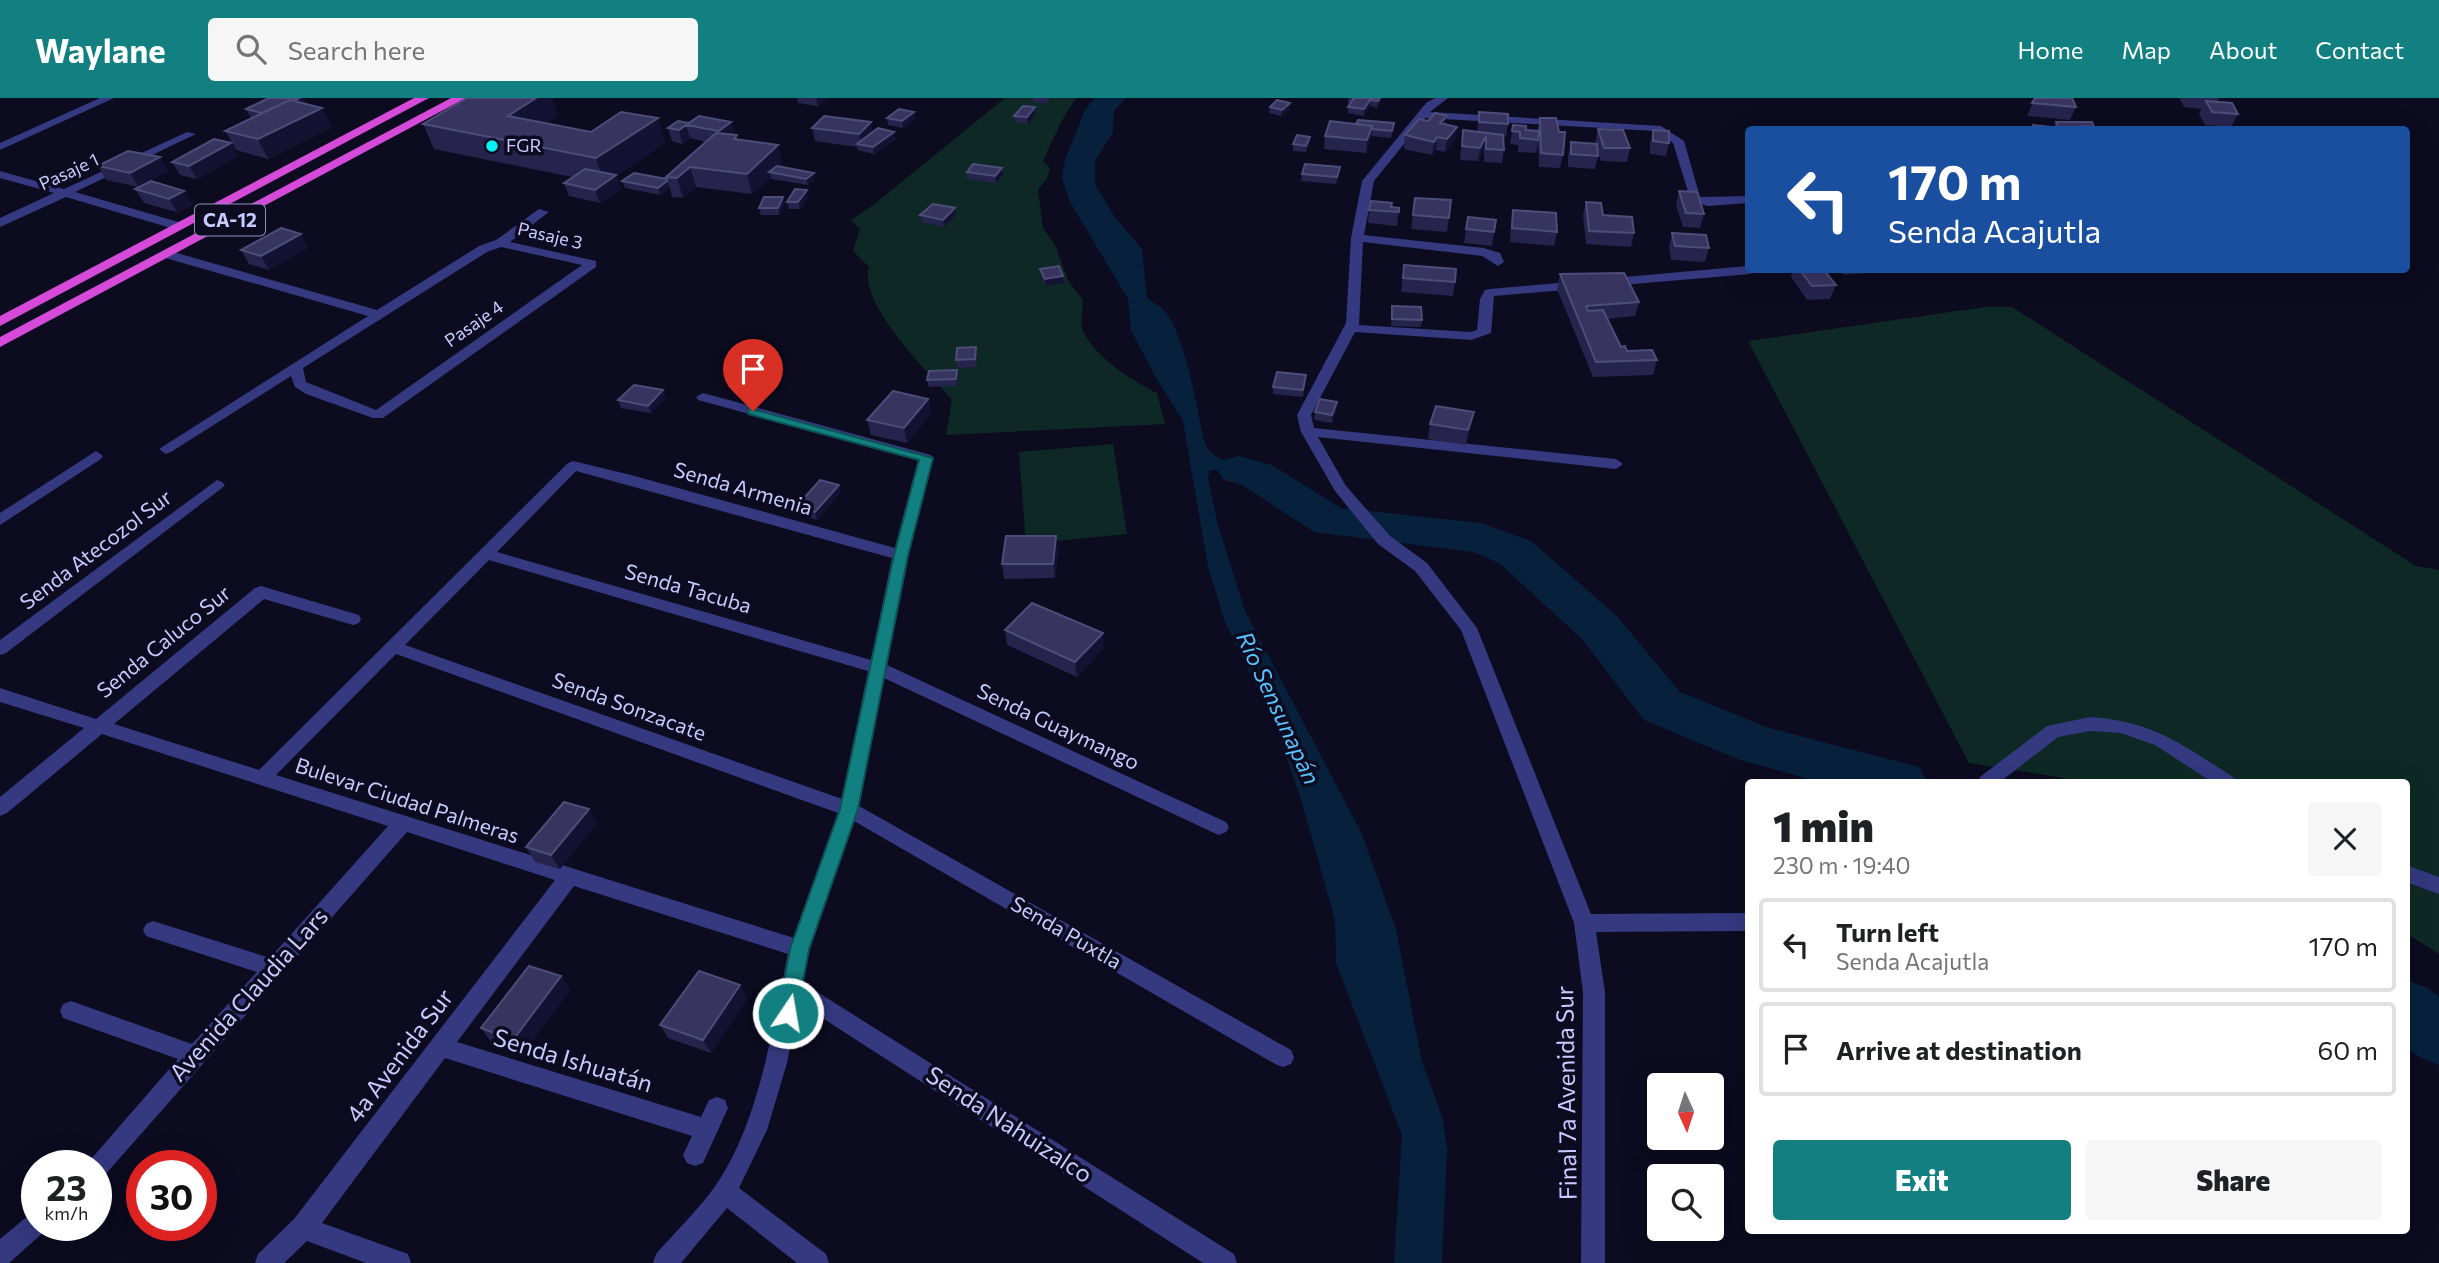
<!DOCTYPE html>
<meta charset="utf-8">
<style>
:root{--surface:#fff;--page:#f6f6f6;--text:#202124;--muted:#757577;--line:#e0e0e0;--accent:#128081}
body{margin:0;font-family:Commissioner,sans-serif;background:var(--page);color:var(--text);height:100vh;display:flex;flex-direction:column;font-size:26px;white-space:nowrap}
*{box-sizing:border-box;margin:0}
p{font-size:23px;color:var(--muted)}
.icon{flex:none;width:38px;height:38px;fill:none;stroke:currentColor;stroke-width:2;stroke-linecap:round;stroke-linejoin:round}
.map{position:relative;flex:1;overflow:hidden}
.side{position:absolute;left:1745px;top:681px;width:665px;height:455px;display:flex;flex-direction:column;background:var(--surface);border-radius:7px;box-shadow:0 7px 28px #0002}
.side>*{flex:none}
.banner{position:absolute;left:1745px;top:28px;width:665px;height:147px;border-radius:7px;box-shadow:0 7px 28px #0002;background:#1a4fa0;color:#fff;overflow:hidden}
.needle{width:46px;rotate:177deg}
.fabs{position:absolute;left:1647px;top:975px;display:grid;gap:14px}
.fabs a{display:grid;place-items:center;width:77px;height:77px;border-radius:7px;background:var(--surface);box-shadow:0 7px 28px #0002;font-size:35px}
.speed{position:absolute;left:21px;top:1052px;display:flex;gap:14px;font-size:35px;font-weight:700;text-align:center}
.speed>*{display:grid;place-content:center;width:91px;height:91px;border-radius:50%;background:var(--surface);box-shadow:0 7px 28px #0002;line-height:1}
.speed small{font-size:18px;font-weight:400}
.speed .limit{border:10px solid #d22;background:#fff;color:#111}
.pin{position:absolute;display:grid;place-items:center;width:60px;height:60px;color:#fff;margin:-72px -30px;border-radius:50% 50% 50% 0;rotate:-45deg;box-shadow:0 0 7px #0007}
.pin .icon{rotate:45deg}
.me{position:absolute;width:77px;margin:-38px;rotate:12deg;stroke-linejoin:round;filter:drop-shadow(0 0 5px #0008)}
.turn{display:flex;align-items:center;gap:24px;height:147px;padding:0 28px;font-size:32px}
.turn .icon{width:91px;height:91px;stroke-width:2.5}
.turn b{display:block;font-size:49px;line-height:60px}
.round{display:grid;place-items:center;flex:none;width:74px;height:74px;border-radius:7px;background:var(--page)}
.headline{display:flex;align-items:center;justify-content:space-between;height:119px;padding:0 28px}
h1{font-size:42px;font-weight:800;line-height:52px}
.button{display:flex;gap:14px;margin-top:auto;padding:14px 28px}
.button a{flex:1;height:80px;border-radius:7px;background:var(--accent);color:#fff;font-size:28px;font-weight:800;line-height:80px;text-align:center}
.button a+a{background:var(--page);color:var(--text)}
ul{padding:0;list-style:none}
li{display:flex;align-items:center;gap:21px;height:94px;margin:0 14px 10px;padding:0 14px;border:4px solid var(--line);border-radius:7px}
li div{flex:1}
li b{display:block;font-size:26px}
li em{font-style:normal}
header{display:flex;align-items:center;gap:42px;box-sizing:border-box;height:98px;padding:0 35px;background:var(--accent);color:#fff}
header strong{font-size:33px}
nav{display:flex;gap:38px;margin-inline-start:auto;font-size:24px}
.search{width:490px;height:63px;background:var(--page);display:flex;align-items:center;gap:18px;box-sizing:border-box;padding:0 24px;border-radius:7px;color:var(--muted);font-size:26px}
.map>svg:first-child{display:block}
.green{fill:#0e2925}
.water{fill:#07203c}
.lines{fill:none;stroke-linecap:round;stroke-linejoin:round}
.river{fill:#07203c;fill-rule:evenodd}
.minor{fill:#343980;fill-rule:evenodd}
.trunk{fill:#d54ad8;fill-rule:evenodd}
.wall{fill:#26234d}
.shaded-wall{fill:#141233}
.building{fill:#383460;stroke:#4e4c79;stroke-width:2}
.route{fill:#128081;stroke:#0c5354;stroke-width:2}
.poi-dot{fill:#00f4f3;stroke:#0c0b1f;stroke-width:2.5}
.labels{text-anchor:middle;stroke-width:7;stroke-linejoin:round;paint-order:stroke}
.far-poi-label{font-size:18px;fill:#c9c9ff;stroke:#0c0b1f;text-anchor:start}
.far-street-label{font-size:18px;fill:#c9c9ff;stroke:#0c0b1f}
.shield{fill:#0c0b1f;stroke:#9090bc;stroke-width:2}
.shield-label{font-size:19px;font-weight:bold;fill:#c9c9ff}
.street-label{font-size:21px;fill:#c9c9ff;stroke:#0c0b1f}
.water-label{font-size:23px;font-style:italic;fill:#57c3ff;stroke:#0c0b1f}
.near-street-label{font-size:24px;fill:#c9c9ff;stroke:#0c0b1f}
</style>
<header>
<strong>Waylane</strong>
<div class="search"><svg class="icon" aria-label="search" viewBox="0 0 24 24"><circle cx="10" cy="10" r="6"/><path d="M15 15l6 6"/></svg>Search here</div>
<nav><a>Home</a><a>Map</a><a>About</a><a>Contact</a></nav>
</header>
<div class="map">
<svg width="2439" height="1165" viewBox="0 0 2439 1165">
<rect width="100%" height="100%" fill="#0c0b1f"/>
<!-- green -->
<path class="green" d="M1005,0H1077C1064,14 1052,45 1043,63L1050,70L1047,80L1038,92L1043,130L1055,147L1069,184L1083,202C1083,210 1080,223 1082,230C1090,256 1134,284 1157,295L1165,326L946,337L952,302C928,273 858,207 869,169L853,153L860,131L851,122L872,108Z
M1985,209H2012L2416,468L2439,472V856L2406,835V684H2089L1969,665L1748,243Z
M1113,346L1127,436L1026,446L1019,354Z"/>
<!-- water -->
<path class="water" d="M1095,0H1126L1114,13L1113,34L1095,63V86L1114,118L1142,151L1147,200C1152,204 1161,208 1165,213C1186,240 1197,312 1205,346C1219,372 1257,365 1281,379C1289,384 1296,397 1301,406L1221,372H1210L1208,379L1218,427L1245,513L1361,734L1396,831L1422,964L1443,1021L1447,1051L1442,1165H1394L1402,1037L1336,865L1335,822L1302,705L1277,632L1225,524L1208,469L1183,323L1155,278L1131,232L1128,201L1069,102L1062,79L1065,62L1085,12Z"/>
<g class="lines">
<!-- river -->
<path class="river" d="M1239,358L1272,367L1341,410L1481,425L1531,443L1616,517L1680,594L1769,630L1919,669L1927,684H1820L1740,662L1644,622L1582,541L1499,465L1473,454L1314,434L1242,387L1224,382L1217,372L1224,362Z
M2406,882L2428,890L2439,899V967L2417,958L2406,949Z"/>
<!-- minor -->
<path class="minor" d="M100,0H114L0,52V45Z
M1435,0H1448L1430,14L1661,28L1684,43L1700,99L1748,98V105L1708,108L1691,103L1673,45L1654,33L1425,20L1374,83L1364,137L1484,150L1500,155L1504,164L1498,168L1482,158L1363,144L1359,227L1471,234L1477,232L1480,201L1485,192L1490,191L1748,168V172H1756L1750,176L1494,198L1491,235L1471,242L1355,234L1311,317L1314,330L1616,361L1623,366L1616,371L1318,339L1346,388L1390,438L1427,465L1477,530L1591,816L1748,815V833L1596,834L1605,894V1165H1581L1583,894L1574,825L1461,532L1415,473L1378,446L1335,393L1301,334L1297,317L1346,225L1351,140L1362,83L1426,5Z
M187,34L196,36L75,94L182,125V131H174L66,99L0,129V120L54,95L0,80V73L64,91Z
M539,111L549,114L510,144L596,163V169L383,320H373L306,296L295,289L291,278L171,354L166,356L159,351L368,218L162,159V153H170L377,212L479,148L496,142ZM501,149L582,167L376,312L306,284L303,270L487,154Z
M703,295L931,357L933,360L909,457L887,567L1226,724L1229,729L1226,734L1219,737L1212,734L884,580L859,708L1291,952L1294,959L1291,966L1283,969L1275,966L854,723L810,851L803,885L1234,1156L1237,1165H1203L799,905L787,965L767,1032L739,1090L826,1156L829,1165H797L727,1110L681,1165H653L656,1156C676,1133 699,1111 716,1087C760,1023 772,930 788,856L574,788L457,944L701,1019L709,1002L717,999L725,1002L728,1010L703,1065L695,1068L687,1065L683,1057L692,1038L445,960L322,1125L408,1156L411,1165H366L307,1143L284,1165H255L258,1156L294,1121L555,782L407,734L104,1078L96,1081V1068H85L178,961L63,920L60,913L63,906L71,903L192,946L257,874L146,838L143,832L146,826L153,823L270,860L388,728L102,636L7,715L0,718V699L84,630L0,604V590L96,621L255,490L261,488L359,517L361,521L359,525L353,527L264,501L114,626L259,672L568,365L573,363L631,377L895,450L918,362L698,302L696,299ZM576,373L892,460L871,562L497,454ZM489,462L868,573L842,701L405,547ZM396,556L838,715L794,840L276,677Z
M96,353L103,358L101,361L0,427V415Z
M217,382L222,384L225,387L222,390L6,555L0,557V542Z
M2090,619C2153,623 2181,646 2233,679L2235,684H2212L2155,647L2121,635L2090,633L2058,639L2000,684H1978L1980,679L2047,628Z
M2406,767L2439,779V796L2406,784Z
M37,1113V1127H48L45,1133L9,1165H0V1141L29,1117Z"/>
<!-- trunk -->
<path class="trunk" d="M414,0H429L0,228V218Z
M451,0H466L0,249V239Z"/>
</g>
<!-- wall -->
<path class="wall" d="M797,0H827L818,8L798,5Z
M1032,0H1050L1046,6L1033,4Z
M1348,0H1381V4L1377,10L1370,8L1364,18L1348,15V9L1350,5H1348Z
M2035,0L2076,9L2070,22L2027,18Z
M2179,0H2219L2217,4L2238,16L2231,29L2205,27L2199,16L2201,11L2184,9Z
M1290,5V11L1281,18L1269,15L1270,9Z
M307,6L322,10L332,29L268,61L236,52L225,33L251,20L246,11Z
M1479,14L1508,26L1506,39H1503L1504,52L1502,65L1484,64V52L1478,63L1460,62L1463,32L1477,34Z
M1036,16L1028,26L1015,24L1014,18Z
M558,17L546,25L591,34L658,20L665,45L616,78L621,91L600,105L569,98L564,85L572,79L434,51L423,26Z
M887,20L915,21L903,30L888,27Z
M1540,20L1563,57L1560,70L1539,69L1538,45L1536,55L1518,54V47L1510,46L1513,27L1526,32L1537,33Z
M731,24L735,37L738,41L783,66L781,69L815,81L808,87L771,81V79L752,96L696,89L683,100L672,99L670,90L660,97L625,90L622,83L667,81L666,79L706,44L690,40L682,46L672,43L668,30L689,25Z
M2056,24L2094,29L2093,32H2052Z
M1394,25L1391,40L1371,38L1366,55L1324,51L1325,38L1356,26Z
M1446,27L1457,29L1455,42L1445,54L1436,52L1432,57L1404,51L1405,37Z
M812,30L873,34L896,41L874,56L858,52L857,49L815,43Z
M1598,31L1630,50L1627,64L1601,63L1597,51L1598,58L1595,71L1568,69V58L1571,44L1595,46Z
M1653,32L1669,45L1666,58L1650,56V45Z
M1310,39V46L1306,54L1293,53V46Z
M238,58L197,81L180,77L172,64Z
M160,59L168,73L139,89L106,82L98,68Z
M967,74L1003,77L996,85L967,81Z
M1302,76H1339L1336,86L1301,83Z
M135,91L184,93L192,107L177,114L144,105Z
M1679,93L1704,116L1700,130L1683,129L1676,107Z
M783,99L785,106L779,117H761L759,110Z
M808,99L800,111H789L787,104Z
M1415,100L1451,102L1447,134L1411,131Z
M1586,104L1603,117L1634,135L1631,149L1586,146L1583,117Z
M1399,110L1397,128L1368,125L1369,112Z
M1513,112L1557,134L1554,148L1510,144L1511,126Z
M920,117H956L944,129L922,124Z
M1468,119L1496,122L1492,148L1464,145Z
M1672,135L1709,150L1705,164L1671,162L1669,149Z
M301,136L308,150L269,172L249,166L241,152Z
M1404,167L1455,184L1453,198L1401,194Z
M1040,171L1063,178L1064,185L1045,188L1041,178Z
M1793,172H1824L1836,187L1830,201L1807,202L1791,179Z
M1839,172H1867L1866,175L1844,177Z
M1560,176L1639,204L1635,218L1607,221L1621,249L1627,253L1657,262L1653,277L1593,279L1557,191Z
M1392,208L1422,222L1421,229L1391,228Z
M976,249L977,257L976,269L958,270L956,262Z
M957,272L958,280L957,288L929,289L927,282Z
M1306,277L1303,299L1273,296V289Z
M666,300L651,315L621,310L618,302Z
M928,301L931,316L907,345L871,337L867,322Z
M1337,311L1332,325L1314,322L1315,314Z
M1474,314L1471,328L1466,347L1428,341L1430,326Z
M839,387L841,394L817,422L798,417L796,409Z
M1058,453L1055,480L1004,481L1002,466Z
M1005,532L1104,550L1077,579L1007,547Z
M597,725L560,771L535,764L526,749Z
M561,878L570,892L523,955L491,944L481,930Z
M740,887L747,901L711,955L668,940L660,927Z"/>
<!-- shaded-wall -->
<path class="shaded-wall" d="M300,0H304L309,11L265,16Z
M536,0H552L558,17L518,43L508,18Z
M818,0H827L818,8L816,1Z
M1380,0H1381V4L1377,10L1378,3Z
M1370,2V8L1364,18V11Z
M1290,5V11L1281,18L1282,12Z
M1035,9L1036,16L1028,26L1027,19Z
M322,10L332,29L268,61L258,41Z
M914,14L915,21L903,30L902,23Z
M1447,18L1445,31L1440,25Z
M658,20L665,45L616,78L621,91L600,105L595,92L604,85L596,60Z
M731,24L735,38L723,47L719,33Z
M871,24L873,37L862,47L859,36Z
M686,27L690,40L682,46L679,32Z
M1372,28L1371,41L1366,55L1367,42Z
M1457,29L1455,42L1445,54L1447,41Z
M894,34L896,41L874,56L873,49Z
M1486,38L1484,52L1478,63L1480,50Z
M1310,39V46L1306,54V48Z
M1437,39L1436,52L1432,57L1434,44Z
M231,45L238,58L197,81L189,68Z
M778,47L783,66L775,75L769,74L771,79L752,96L747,76Z
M160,59L168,73L139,89L130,75Z
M690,69L696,89L683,100L677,80Z
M1002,70L1003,77L996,85L995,78Z
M814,75L815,81L808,87L806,81Z
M667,83L670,90L660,97L658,90Z
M807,92L808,99L800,111L798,104Z
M184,93L192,107L177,114L169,101Z
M783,99L785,106L779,117L778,110Z
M955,110L956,117L944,129L943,122Z
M301,136L308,150L269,172L261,158Z
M1063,178L1064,185L1045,188V181Z
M957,272L958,280L957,288L956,281Z
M663,292L666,300L651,315L648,308Z
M928,301L931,316L907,345L904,330Z
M1337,304V311L1332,325V317Z
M1474,314L1471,328L1466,347L1468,332Z
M839,387L841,394L817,422L815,414Z
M1056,438L1058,453L1055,480L1053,466Z
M1103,535L1104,550L1077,579L1075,564Z
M589,711L597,725L560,771L551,757Z
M561,878L570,892L523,955L513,942Z
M740,887L747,901L711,955L703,942Z"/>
<!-- building -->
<path class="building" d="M269,0H300L294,3L290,2L262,15L246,11Z
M467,0H536L508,18L591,34L621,14L658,20L596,60L423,26Z
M1354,0H1380L1378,3L1370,2L1364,11L1348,9Z
M2035,0H2072L2076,9L2032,5Z
M290,2L322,10L258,41L225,33Z
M1277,2L1290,5L1282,12L1270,9Z
M2206,3L2232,5L2238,16L2212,14Z
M1023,8L1035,9L1027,19L1014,18Z
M899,11L914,14L902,23L887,20Z
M1479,14L1508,16V26L1479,24Z
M1435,15L1447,18L1440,25L1457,29L1447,41L1437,39L1434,44L1405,37L1419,21L1428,23Z
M699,18L731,24L719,33L686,27Z
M824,18L871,24L859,36L812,30Z
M1540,20H1556L1559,34H1565L1563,57L1541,55Z
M1358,22L1394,25L1392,33L1372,31V28L1356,26Z
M678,23L689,25L679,32L668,30Z
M1330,23L1372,28L1367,42L1325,38Z
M2056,24H2092L2094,29L2080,28L2081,32H2059Z
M1513,27L1526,28V32L1539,33L1538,42L1520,40V34L1512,33Z
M2033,27L2051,29L2052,32H2034Z
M2132,29L2152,32H2133Z
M878,30L894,34L873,49L857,46Z
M1598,31L1623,32L1630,50H1604Z
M1463,32L1503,37L1504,52L1486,51V38L1480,50L1462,48Z
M1653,32L1669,33V45L1653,43Z
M716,35L737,37L734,41L778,47L747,76L690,69L677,80L666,79Z
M1297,37L1310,39L1306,48L1293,46Z
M214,41L231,45L189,68L172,64Z
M1571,44L1597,46L1598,58L1571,56Z
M128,53L160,59L130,75L98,68Z
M973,66L1002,70L995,78L967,74Z
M1305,66L1340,69L1337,79L1302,76Z
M777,68L814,75L806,81L769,74Z
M585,71L616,77L595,92L564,85Z
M634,75L667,81V83L658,90L622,83Z
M151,83L184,93L169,101L135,91Z
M795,91L807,92L798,104H787Z
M1679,93L1697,94L1704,116L1686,115Z
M764,99H783L778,110H759Z
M1415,100L1451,102L1449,120L1413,117Z
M1371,103L1392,105L1391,109L1399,110V114L1369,112Z
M1586,104L1601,105L1603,117L1632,119L1634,135L1589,133Z
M933,106L955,110L943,122L920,117Z
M1513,112L1556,115L1557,134L1512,130Z
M1468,119L1496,122L1494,134L1466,131Z
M281,130L301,136L261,158L241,152Z
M1672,135L1706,137L1709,150L1675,148Z
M1404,167L1456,171L1455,184L1403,180Z
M1059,168L1063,178L1045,181L1040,171Z
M1800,172H1824L1836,187L1812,188Z
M1624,175L1639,204L1586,208L1588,213L1603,212L1621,249L1625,248L1627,253L1652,252L1657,262L1596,264L1560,176Z
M1392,208L1421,209L1422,222L1392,221Z
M976,249L975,261L956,262L957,250Z
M957,272L956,281L927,282L929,273Z
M1277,274L1306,277L1303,292L1273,289Z
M634,287L663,292L648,308L618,302Z
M893,293L928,301L904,330L867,322Z
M1320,301L1337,304L1332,317L1315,314Z
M1436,308L1474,314L1468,332L1430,326Z
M820,382L839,387L815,414L796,409Z
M1006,438H1056L1053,466H1002Z
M1032,505L1103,535L1075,564L1005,532Z
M564,704L589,711L551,757L526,749Z
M529,868L561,878L513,942L481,930Z
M699,873L740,887L703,942L660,927Z"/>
<!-- route -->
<path class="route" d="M748,310L933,360L908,457L858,711L809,851L797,915L795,921L788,923L781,921L778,915L790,851L840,711L894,457L919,362L748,316Z"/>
<!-- markers -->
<circle class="poi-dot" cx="492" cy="48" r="7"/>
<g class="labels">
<!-- far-poi labels -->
<g class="far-poi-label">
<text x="506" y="54">FGR</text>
</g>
<!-- far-street labels -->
<g class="far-street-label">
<text transform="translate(69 74) rotate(-25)" y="6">Pasaje 1</text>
<text transform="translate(550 138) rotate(13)" y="6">Pasaje 3</text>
<text transform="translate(474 226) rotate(-35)" y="6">Pasaje 4</text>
</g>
<!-- shield labels -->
<rect class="shield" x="195" y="106.5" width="70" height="31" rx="5"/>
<g class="shield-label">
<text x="230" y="129">CA-12</text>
</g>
<!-- street labels -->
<g class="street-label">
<text transform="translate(743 391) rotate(16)" y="7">Senda Armenia</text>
<text transform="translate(96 452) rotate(-37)" y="7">Senda Atecozol Sur</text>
<text transform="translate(688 491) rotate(16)" y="7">Senda Tacuba</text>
<text transform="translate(164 544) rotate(-39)" y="7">Senda Caluco Sur</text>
<text transform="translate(629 609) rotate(20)" y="7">Senda Sonzacate</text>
<text transform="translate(1058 629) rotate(25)" y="7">Senda Guaymango</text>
<text transform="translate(407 703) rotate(18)" y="7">Bulevar Ciudad Palmeras</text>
<text transform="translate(1066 835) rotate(30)" y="7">Senda Puxtla</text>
</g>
<!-- water labels -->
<g class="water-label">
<text transform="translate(1278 610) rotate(65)" y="8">Río Sensunapán</text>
</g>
<!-- near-street labels -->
<g class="near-street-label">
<text transform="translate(249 897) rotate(-48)" y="8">Avenida Claudia Lars</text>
<text transform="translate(400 958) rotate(-53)" y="8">4a Avenida Sur</text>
<text transform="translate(573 963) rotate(17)" y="8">Senda Ishuatán</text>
<text transform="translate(1567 995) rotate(-91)" y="8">Final 7a Avenida Sur</text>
<text transform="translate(1009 1027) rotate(33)" y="8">Senda Nahuizalco</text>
</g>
</g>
</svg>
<div class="fabs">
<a><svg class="needle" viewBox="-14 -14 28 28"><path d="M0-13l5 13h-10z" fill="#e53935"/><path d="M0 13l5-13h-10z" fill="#757577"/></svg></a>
<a><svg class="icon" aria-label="search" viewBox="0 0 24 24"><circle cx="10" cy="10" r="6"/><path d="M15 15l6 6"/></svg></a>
</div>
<div class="speed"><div>23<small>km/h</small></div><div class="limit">30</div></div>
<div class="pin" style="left:753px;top:313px;background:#d93025"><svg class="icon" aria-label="arrive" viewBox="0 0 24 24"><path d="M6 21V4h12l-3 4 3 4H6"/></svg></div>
<svg class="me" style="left:788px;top:915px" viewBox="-20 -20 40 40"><circle r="17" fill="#128081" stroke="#fff" stroke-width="3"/><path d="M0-11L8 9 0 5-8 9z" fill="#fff"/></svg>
<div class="banner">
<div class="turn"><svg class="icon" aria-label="left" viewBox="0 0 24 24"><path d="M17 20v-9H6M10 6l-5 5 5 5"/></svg><div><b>170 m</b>Senda Acajutla</div></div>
</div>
<section class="side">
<div class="headline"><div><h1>1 min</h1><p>230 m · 19:40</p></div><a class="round"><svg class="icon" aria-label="close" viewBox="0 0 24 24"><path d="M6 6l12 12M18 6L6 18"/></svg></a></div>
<ul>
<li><svg class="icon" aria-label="left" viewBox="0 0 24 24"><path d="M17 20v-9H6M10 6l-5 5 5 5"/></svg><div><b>Turn left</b><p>Senda Acajutla</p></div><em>170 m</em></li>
<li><svg class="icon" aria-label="arrive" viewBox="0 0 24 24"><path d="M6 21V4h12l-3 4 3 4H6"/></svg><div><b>Arrive at destination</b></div><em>60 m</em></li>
</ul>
<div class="button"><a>Exit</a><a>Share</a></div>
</section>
</div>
